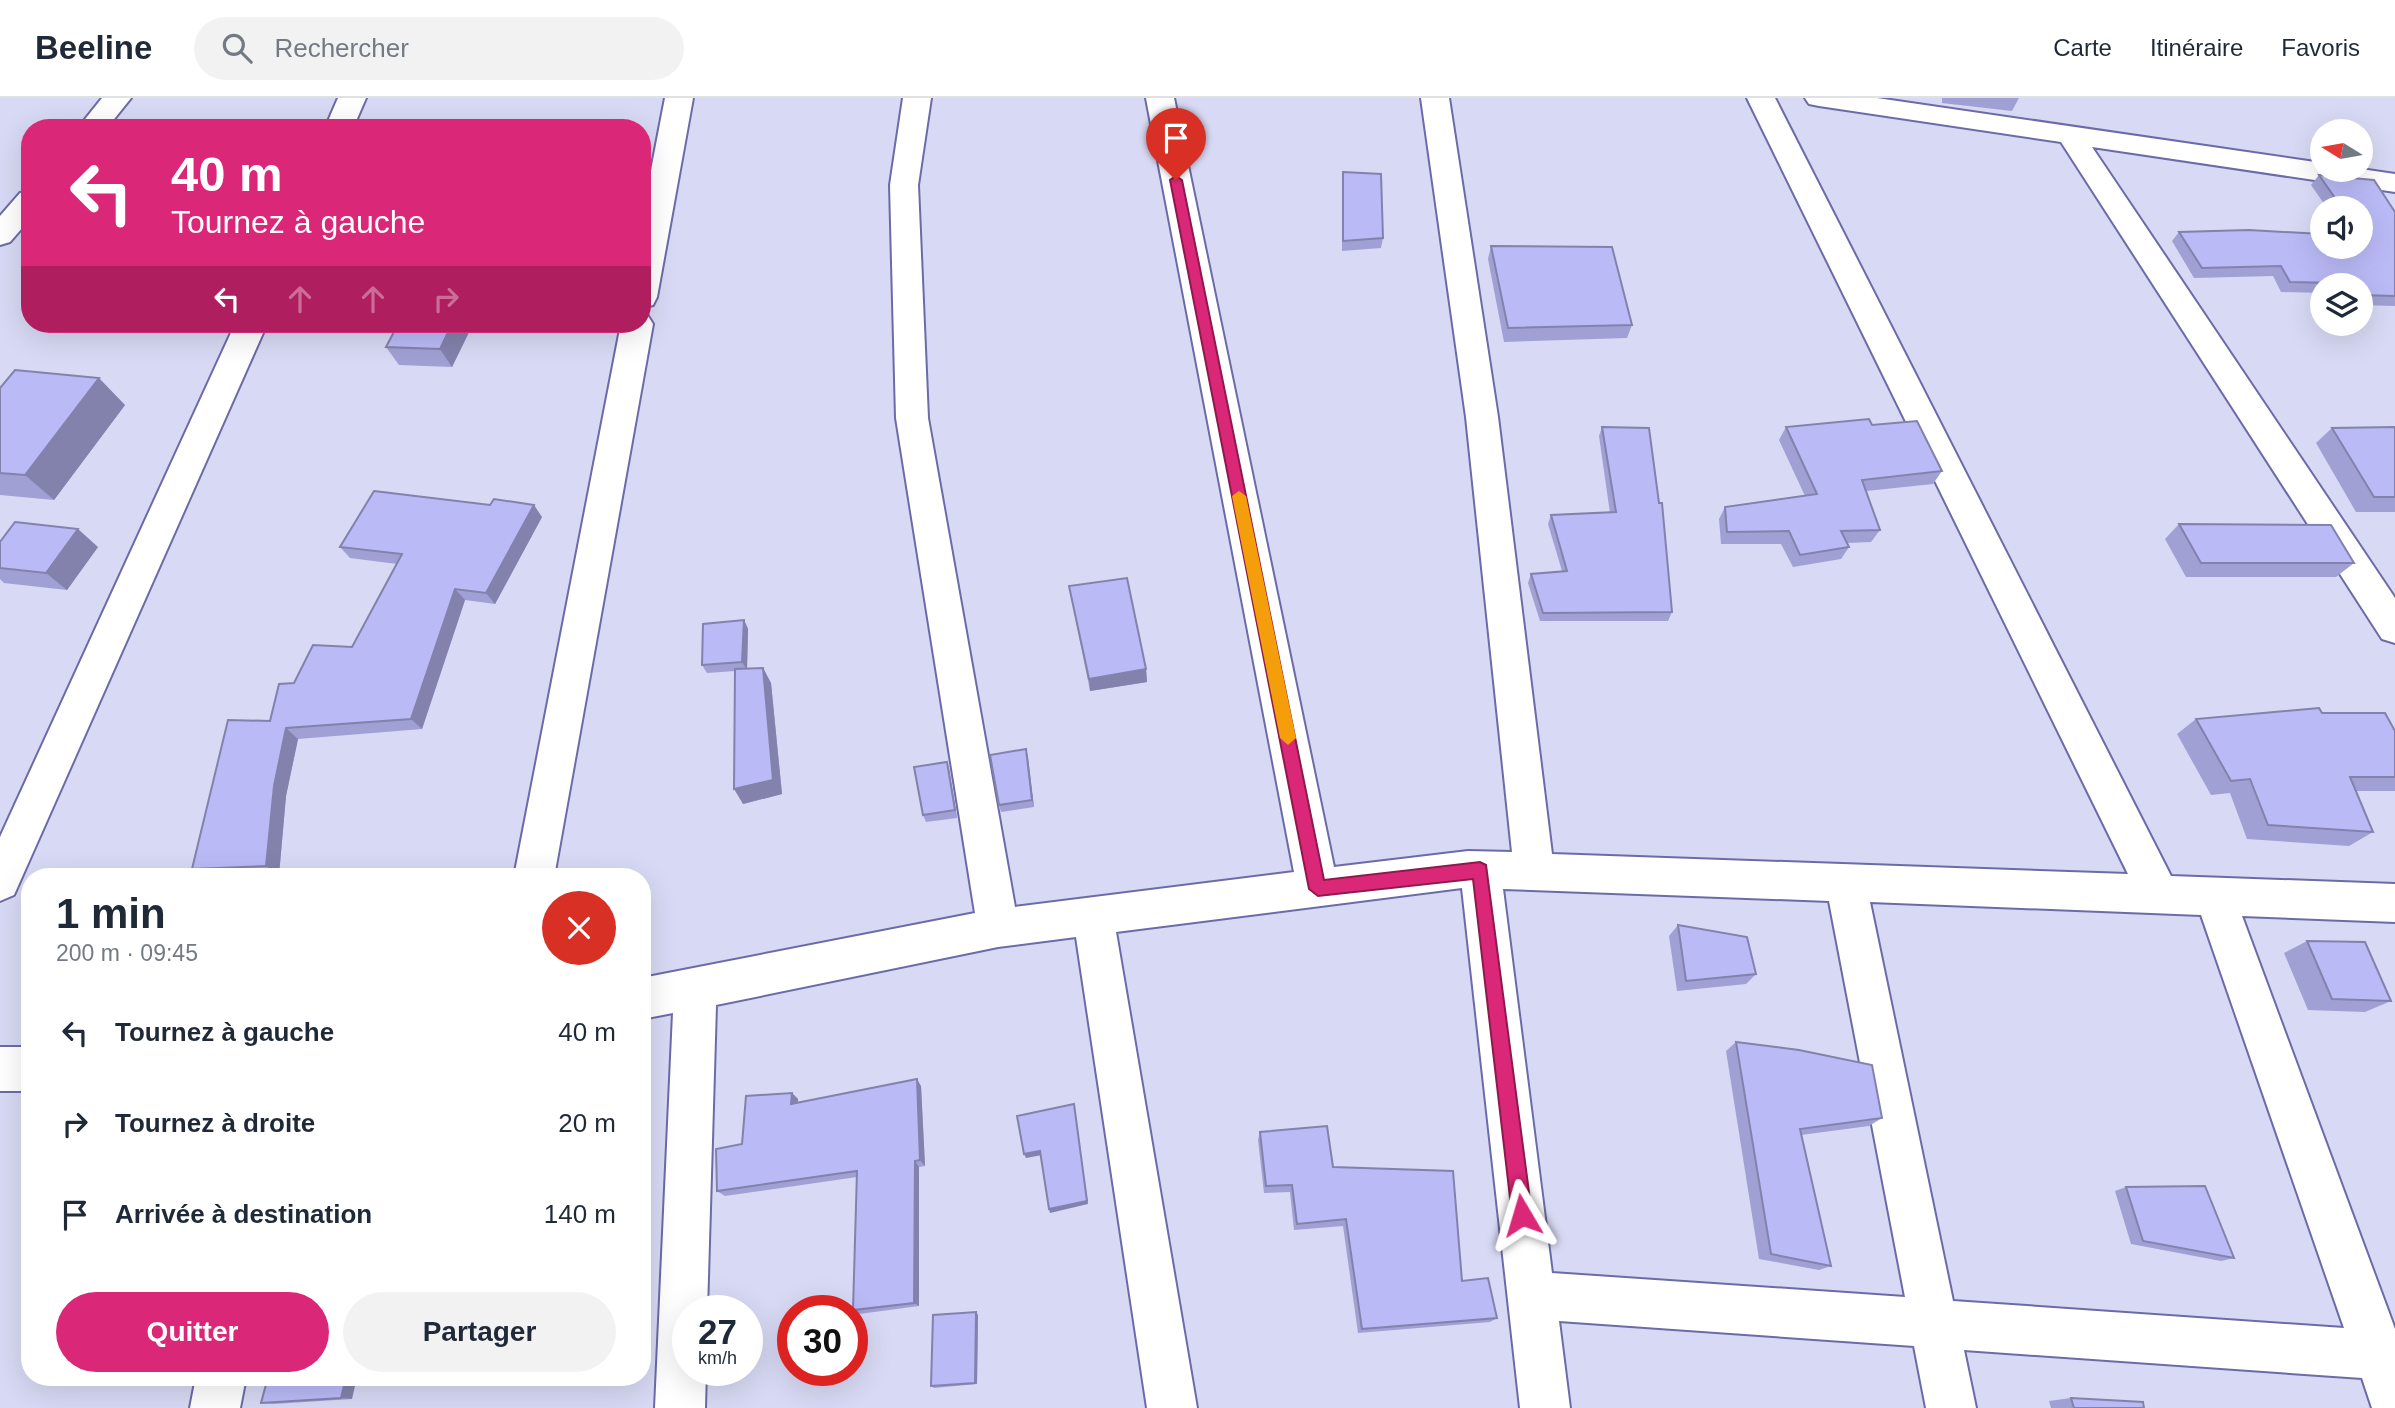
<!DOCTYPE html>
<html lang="fr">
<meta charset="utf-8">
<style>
:root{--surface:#fff;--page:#f2f2f3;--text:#1f2937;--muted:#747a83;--line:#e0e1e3;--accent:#db2777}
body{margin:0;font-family:Arial,sans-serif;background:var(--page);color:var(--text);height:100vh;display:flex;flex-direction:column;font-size:26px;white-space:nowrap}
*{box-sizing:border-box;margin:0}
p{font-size:23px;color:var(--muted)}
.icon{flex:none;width:38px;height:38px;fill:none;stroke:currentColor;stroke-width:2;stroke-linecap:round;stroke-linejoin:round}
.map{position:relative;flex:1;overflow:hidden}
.sheet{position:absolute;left:21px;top:770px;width:630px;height:518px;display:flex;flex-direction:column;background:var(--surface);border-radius:28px;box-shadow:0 7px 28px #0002}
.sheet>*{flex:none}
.top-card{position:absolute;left:21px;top:21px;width:630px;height:214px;border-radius:28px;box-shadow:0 7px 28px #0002;background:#db2777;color:#fff;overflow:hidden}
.needle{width:46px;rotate:281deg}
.buttons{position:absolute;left:2310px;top:21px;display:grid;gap:14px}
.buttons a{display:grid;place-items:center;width:63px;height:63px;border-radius:50%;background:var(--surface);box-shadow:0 7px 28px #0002;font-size:35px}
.speed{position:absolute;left:672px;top:1197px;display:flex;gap:14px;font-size:35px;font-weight:700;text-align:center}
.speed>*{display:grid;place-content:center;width:91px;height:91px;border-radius:50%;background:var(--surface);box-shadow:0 7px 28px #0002;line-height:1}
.speed small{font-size:18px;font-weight:400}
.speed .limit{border:10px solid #d22;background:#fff;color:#111}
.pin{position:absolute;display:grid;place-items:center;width:60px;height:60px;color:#fff;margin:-72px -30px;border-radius:50% 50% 50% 0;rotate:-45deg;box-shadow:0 0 7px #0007}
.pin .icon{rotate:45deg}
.me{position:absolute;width:77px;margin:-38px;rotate:353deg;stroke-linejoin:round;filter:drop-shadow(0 0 5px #0008)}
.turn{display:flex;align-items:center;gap:24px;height:147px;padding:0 35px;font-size:32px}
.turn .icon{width:91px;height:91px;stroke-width:2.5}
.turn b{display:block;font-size:49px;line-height:60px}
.lanes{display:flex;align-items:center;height:66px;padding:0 35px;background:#0003;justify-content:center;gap:35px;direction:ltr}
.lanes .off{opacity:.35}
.round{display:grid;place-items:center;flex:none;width:74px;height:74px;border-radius:37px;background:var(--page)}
.headline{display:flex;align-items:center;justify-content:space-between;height:119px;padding:0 35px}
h1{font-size:42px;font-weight:800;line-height:52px}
.primary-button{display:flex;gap:14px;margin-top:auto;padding:14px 35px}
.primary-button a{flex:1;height:80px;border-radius:42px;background:var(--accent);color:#fff;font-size:28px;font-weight:800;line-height:80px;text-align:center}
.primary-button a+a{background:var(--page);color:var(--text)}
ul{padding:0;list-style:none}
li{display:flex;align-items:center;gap:21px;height:91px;padding:0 35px}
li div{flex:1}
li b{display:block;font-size:26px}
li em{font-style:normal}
header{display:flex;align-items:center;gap:42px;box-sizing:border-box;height:98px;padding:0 35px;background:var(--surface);border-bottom:2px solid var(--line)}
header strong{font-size:33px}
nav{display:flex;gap:38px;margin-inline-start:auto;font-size:24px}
.search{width:490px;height:63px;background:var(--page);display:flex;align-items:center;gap:18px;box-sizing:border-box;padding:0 24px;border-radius:38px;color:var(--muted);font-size:26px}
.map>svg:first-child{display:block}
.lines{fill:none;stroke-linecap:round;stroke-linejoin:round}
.street-casing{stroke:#6c6ba7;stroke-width:4}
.street{fill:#fff;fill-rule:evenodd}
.wall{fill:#a0a0d4}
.shaded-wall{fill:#8282ad}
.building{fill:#babaf7;stroke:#8282ad;stroke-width:2}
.route{fill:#db2777;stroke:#8e194d;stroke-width:2}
.slow{fill:#f59e0b}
</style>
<header>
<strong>Beeline</strong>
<div class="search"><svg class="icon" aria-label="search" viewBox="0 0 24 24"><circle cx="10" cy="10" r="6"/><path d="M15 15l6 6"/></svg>Rechercher</div>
<nav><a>Carte</a><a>Itinéraire</a><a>Favoris</a></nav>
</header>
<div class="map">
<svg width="2395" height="1310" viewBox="0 0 2395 1310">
<rect width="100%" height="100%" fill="#d8d9f4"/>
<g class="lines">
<defs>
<path id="street" d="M102,0H131L107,30H78Z
M338,0H366L353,30H325Z
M665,0H693L657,199L653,207L642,210V119Z
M903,0H931L918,87L928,320L1015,809L1294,774L1146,0H1174L1334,769L1468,753L1512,754L1466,319L1421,0H1449L1498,319L1552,756L2128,776L1747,0H1775L2171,778L2395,786V824L2242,818L2395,1231V1310H2372L2362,1280L1964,1252L1976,1310H1926L1914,1248L1559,1223L1570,1310H1520L1462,790L1116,834L1197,1310H1147L1076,839L998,849L716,907L707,1213H688V1272H706L705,1310H655L673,915L642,921V880L975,815L896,320L890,87ZM1503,791L1829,803L1905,1199L1552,1175ZM1870,804L2201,817L2344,1230L1953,1203Z
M1805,0H1877L2322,65V72L2361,71L2395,76V94L2092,49L2395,500V545L2382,541L2061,44L1819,8L1809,6Z
M30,93V121L10,144L0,147V118L20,95Z
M642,217L648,218L653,226L554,779H514L621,226H642Z
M235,226H267L14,797L0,803V739Z
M0,949H30V993H0Z
M196,1279H246L240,1310H190Z"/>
</defs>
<!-- street casing -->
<use href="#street" class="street-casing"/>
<!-- street -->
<use href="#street" class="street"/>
</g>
<!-- wall -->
<path class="wall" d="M1942,0H2019L2012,13L1942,5Z
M1343,74L1383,140L1381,150L1342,153V84Z
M2319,77L2395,114V208L2361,207V187H2322V195L2281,194L2273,178L2194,180L2172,143L2179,134L2361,149V110H2327L2311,87Z
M1491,148L1632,227L1627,240L1504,244L1488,161Z
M473,226L452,269L399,267L386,249Z
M0,290L125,307L54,402L0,397Z
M1872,327L1942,373L1933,386L1866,393L1880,432L1871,444L1847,445L1849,449L1841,461L1793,469L1781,446H1721L1719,421L1725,409L1805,398L1779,342L1786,329Z
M1602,329L1672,514L1668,523H1540L1528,485L1531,476L1562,473L1548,426L1551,417L1610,415L1599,338Z
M2395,329V414H2356L2316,345L2332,330Z
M542,419L495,506L465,502L422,631L298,641L286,698L279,777L204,779L192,771L270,623L294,585L352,549L397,466L350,460L340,449Z
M2179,426L2354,465L2336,479H2186L2165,441Z
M0,444L98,449L67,492L4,485L0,481Z
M1069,488L1146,571L1147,584L1090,593Z
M744,522L748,531L747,570H763L771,585L782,696L743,706L735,573L707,575L702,567Z
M2322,615L2395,679V693H2356L2373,734L2349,748L2247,741L2230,695L2211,697L2177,636L2196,621Z
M1026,651L1034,709L1001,714L999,707Z
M947,664L949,671L957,720L926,724L923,717Z
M1678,827L1756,876L1746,886L1677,893L1669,838Z
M2307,843L2391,903L2365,914L2308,912L2284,855Z
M1736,944L1882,1020L1869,1028L1801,1037L1831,1168L1819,1172L1759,1161L1726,953Z
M921,988L925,1068L919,1069V1208L859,1216L853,1212L857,1079L725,1098L717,1093L742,1046L792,995L798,1001V1004Z
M1260,1034L1333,1069L1462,1183L1497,1220L1490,1224L1358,1235L1343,1128L1294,1132L1290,1094L1264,1095L1258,1042Z
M2126,1089L2234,1160L2221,1163L2131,1146L2115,1093Z
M978,1217L977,1286L934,1290L931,1288Z
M268,1279L352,1301L273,1306L261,1305Z
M2071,1300L2144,1310H2051L2049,1303Z"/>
<!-- shaded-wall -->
<path class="shaded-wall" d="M452,226H473L452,269L440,251Z
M99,280L125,307L54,402L25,377Z
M534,407L542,419L495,506L486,495Z
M78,431L98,449L67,492L46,475Z
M455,491L465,502L422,631L411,621Z
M744,522L748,531L747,572L742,564Z
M763,570L771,585L782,696L743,706L734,691Z
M1146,571L1147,584L1090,593L1089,581Z
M286,630L298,641L286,698L279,777L266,768L274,688Z
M1026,651L1028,659L1034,709L1032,702Z
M947,664L949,671L957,720L955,712Z
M917,981L921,988L925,1068L920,1062Z
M792,995L798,1001V1012L791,1006Z
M1074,1006L1088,1106L1050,1115L1049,1111Z
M1040,1053L1042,1057L1026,1060L1024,1056Z
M915,1063L919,1069V1208L914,1205Z
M976,1214L978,1217L977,1286L975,1285Z
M346,1279H357L352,1301L341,1300Z"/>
<!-- building -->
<path class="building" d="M1343,74L1381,76L1383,140L1343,143Z
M2319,77L2374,82L2395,114V198L2361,197V187H2338L2337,185L2290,184L2281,168L2202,170L2179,134L2249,132L2322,136V149H2361V110H2342Z
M1491,148L1612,149L1632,227L1508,230Z
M398,226H452L440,251L386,249Z
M15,272L99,280L25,377L0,375V290Z
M1869,321L1872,327L1917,323L1942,373L1862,382L1880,432L1841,433L1849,449L1800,457L1789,433L1727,434L1725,409L1817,396L1786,329Z
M1602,329L1649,330L1659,405H1662L1672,514L1543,515L1531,476L1567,473L1551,417L1616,414Z
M2395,329V399H2374L2332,330Z
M374,393L490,407L494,401L534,407L486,495L455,491L411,621L286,630L274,688L266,768L192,771L228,622L270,623L279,586L294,585L313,547L352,549L402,456L340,449Z
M15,424L78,431L46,475L0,470V444Z
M2179,426L2331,427L2354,465H2201Z
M1127,480L1146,571L1089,581L1069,488Z
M744,522L742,564L702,567L703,526Z
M763,570L773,682L734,691L735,571Z
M2319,610L2322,615H2385L2395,633V679H2350L2373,734L2268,727L2250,681L2231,683L2196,621Z
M1026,651L1032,702L999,707L990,657Z
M947,664L955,712L923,717L914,669Z
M1678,827L1747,839L1756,876L1686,883Z
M2307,843L2365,844L2391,903L2332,901Z
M1736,944L1799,952L1872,967L1882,1020L1800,1031L1831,1168L1771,1156Z
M917,981L920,1062L915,1063L914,1205L853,1212L857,1073L717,1093L716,1051L742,1046L746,998L792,995L791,1006Z
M1074,1006L1087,1103L1049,1111L1040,1053L1024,1056L1017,1018Z
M1327,1028L1333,1069L1453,1073L1462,1183L1488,1180L1497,1220L1362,1231L1346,1121L1297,1126L1292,1087L1266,1088L1260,1034Z
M2205,1088L2234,1160L2143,1143L2126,1089Z
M976,1214L975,1285L931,1288L933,1217Z
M30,1218V1240H23Z
M268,1279H346L341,1300L261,1305Z
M2071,1300L2143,1304L2144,1310H2074Z"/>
<!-- route -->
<path class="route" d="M1176,78L1182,82L1324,782L1480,764L1486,767L1532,1117L1529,1124L1522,1127L1515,1124L1512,1117L1473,781L1318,798L1309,791L1170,82Z"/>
<!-- slow -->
<path class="slow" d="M1239,393L1246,398L1296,640L1288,647L1280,640L1232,398Z"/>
</svg>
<div class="buttons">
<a><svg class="needle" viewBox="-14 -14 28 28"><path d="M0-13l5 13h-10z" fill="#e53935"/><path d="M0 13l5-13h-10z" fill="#747a83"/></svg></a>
<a><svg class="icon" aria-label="sound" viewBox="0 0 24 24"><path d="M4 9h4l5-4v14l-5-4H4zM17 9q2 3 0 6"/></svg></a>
<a><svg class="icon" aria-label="layers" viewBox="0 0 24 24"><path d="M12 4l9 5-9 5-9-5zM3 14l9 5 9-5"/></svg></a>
</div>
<div class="speed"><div>27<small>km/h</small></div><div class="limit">30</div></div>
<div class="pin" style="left:1176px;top:82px;background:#d93025"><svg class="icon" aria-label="arrive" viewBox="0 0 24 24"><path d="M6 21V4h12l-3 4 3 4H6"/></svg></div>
<svg class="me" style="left:1522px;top:1117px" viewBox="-20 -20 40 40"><path d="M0-17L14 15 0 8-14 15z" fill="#db2777" stroke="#fff" stroke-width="4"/></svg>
<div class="top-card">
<div class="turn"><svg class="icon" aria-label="left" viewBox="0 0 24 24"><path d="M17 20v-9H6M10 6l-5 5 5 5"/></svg><div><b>40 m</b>Tournez à gauche</div></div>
<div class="lanes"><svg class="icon" aria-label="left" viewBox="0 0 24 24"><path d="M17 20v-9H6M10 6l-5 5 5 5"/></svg><svg class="icon off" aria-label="ahead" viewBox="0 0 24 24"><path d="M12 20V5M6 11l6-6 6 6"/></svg><svg class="icon off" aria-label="ahead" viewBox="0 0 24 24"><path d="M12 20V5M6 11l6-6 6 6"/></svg><svg class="icon off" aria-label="right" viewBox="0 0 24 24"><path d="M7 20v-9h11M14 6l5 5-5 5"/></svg></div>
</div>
<section class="sheet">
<div class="headline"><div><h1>1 min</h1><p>200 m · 09:45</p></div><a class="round" style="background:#d93025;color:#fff"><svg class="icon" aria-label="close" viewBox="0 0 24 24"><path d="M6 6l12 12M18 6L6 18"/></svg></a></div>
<ul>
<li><svg class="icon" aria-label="left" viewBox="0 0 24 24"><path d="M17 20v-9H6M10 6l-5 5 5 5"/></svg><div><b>Tournez à gauche</b></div><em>40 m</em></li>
<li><svg class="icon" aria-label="right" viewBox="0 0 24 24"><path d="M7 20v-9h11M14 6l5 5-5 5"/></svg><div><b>Tournez à droite</b></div><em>20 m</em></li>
<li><svg class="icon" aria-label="arrive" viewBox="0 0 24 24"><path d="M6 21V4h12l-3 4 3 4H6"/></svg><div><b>Arrivée à destination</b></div><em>140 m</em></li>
</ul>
<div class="primary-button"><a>Quitter</a><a>Partager</a></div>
</section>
</div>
